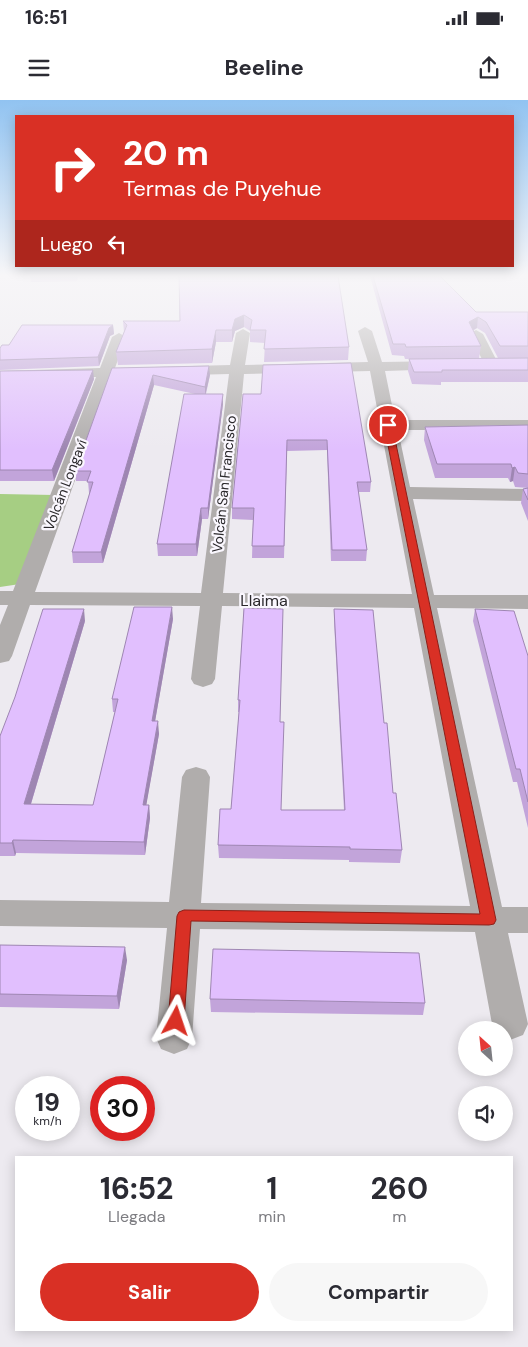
<!DOCTYPE html>
<html lang="es">
<meta charset="utf-8">
<style>
:root{--surface:#fff;--page:#f7f7f7;--text:#2b2b33;--muted:#7c7c81;--accent:#d93025}
body{margin:0;font-family:"DM Sans",sans-serif;background:var(--page);color:var(--text);height:100vh;display:flex;flex-direction:column;font-size:19px;white-space:nowrap}
*{box-sizing:border-box;margin:0}
p{font-size:16px;color:var(--muted)}
.icon{flex:none;width:28px;height:28px;fill:none;stroke:currentColor;stroke-width:2;stroke-linecap:round;stroke-linejoin:round}
.map{position:relative;flex:1;overflow:hidden}
.side{position:absolute;left:15px;top:1056px;width:498px;height:175px;display:flex;flex-direction:column;background:var(--surface);border-radius:0px;box-shadow:0 2px 12px #0003}
.side>*{flex:none}
.banner{position:absolute;left:15px;top:15px;width:499px;height:152px;border-radius:0px;box-shadow:0 2px 12px #0003;background:#d93025;color:#fff;overflow:hidden}
.needle{width:32px;rotate:333deg}
.tools{position:absolute;left:458px;top:921px;display:grid;gap:10px}
.tools a{display:grid;place-items:center;width:55px;height:55px;border-radius:50%;background:var(--surface);box-shadow:0 2px 12px #0003;font-size:25px}
.speed{position:absolute;left:15px;top:976px;display:flex;gap:10px;font-size:25px;font-weight:700;text-align:center}
.speed>*{display:grid;place-content:center;width:65px;height:65px;border-radius:50%;background:var(--surface);box-shadow:0 2px 12px #0003;line-height:1}
.speed small{font-size:12px;font-weight:400}
.speed .limit{border:8px solid #d22;background:#fff;color:#111}
.pin{position:absolute;display:grid;place-items:center;width:42px;height:42px;color:#fff;margin:-21px;border:2px solid #fff;border-radius:50%;box-shadow:0 1px 5px #0007}
.me{position:absolute;width:55px;margin:-28px;rotate:5deg;stroke-linejoin:round;filter:drop-shadow(0 0 4px #0008)}
.turn{display:flex;align-items:center;gap:18px;height:105px;padding:0 25px;font-size:22px}
.turn .icon{width:65px;height:65px;stroke-width:2.5}
.turn b{display:block;font-size:35px;line-height:42px}
.then{display:flex;align-items:center;height:48px;padding:0 25px;background:#0003;gap:10px;font-size:19px}
.eta{display:flex;justify-content:space-evenly;align-items:center;height:85px;text-align:center}
.eta b{font-size:30px;font-weight:700;line-height:35px}
.action{display:flex;gap:10px;margin-top:auto;padding:10px 25px}
.action a{flex:1;height:58px;border-radius:30px;background:var(--accent);color:#fff;font-size:20px;font-weight:700;line-height:58px;text-align:center}
.action a+a{background:var(--page);color:var(--text)}
.status{display:flex;justify-content:space-between;align-items:center;height:35px;padding:0 25px;background:var(--surface);direction:ltr}
.status svg{height:14px;fill:currentColor}
header{display:flex;justify-content:space-between;align-items:center;height:65px;padding:0 25px;background:var(--surface);font-size:22px;font-weight:700}
.map>svg:first-child{display:block}
.green{fill:#a6ce83}
.lines{fill:none;stroke-linecap:round;stroke-linejoin:round}
.minor{fill:#b0adac;fill-rule:evenodd}
.wall{fill:#c2a4da;fill-rule:evenodd}
.shaded-wall{fill:#9e86b2}
.building{fill:#e1bffe;stroke:#9e86b2}
.route{fill:#d93025;stroke:#8d1f18}
.labels{text-anchor:middle;stroke-width:4.5;stroke-linejoin:round;paint-order:stroke}
.far-street-label{font-size:14px;fill:#2b292c;stroke:#faf7fe}
.street-label{font-size:16px;fill:#2b292c;stroke:#faf7fe}
</style>
<div class="status"><b>16:51</b><svg viewBox="0 0 49 12"><path d="M0 12V9h3v3zM5 12V6h3v6zM10 12V3h3v9zM15 12V0h3v12zM26 1h20v11H26zM47 4h2v5h-2z"/></svg></div>
<header><svg class="icon" aria-label="menu" viewBox="0 0 24 24"><path d="M4 6h16M4 12h16M4 18h16"/></svg>Beeline<svg class="icon" aria-label="share" viewBox="0 0 24 24"><path d="M12 15V3M7 8l5-5 5 5M5 13v7h14v-7"/></svg></header>
<div class="map">
<svg width="528" height="1247" viewBox="0 0 528 1247">
<rect width="100%" height="100%" fill="#edeaf0"/>
<!-- green -->
<path class="green" d="M0,394L54,395L20,484L0,487Z"/>
<g class="lines">
<!-- minor -->
<path class="minor" d="M365,227L372,231L382,262L445,261L450,262L452,265L450,268L445,269L385,271L395,320H528V330H398L410,387L528,389V401L413,399L434,495H528V509L437,508L502,807H528V833H508L528,924L523,935L510,940L504,938V930H495L492,924L475,832L200,829L192,938L187,949L174,954L161,949L156,938L167,828L0,826V800L169,802L182,677L186,670L196,667L206,670L210,677L201,803L470,806L414,508L222,506L215,579L212,584L203,587L194,584L191,579L200,506L30,505L12,556L9,561L0,563V525L8,505H0V491H13L96,277L0,279V271L100,268L112,237L119,233L126,237L115,268L230,265L236,233L243,229L250,233L245,265L368,262L358,231ZM370,271L412,494L223,493L244,274ZM229,274L201,493L35,492L112,277Z
M476,230L483,234L499,265L497,268H487L485,265L469,234Z"/>
</g>
<!-- wall -->
<path class="wall" d="M30,176H78L77,181L31,182Z
M179,176L349,247L348,260L264,262L265,243L250,242V231L244,227L235,231L232,242H216L212,263L118,265L116,252L124,232L123,221H180Z
M370,176H440L476,212H528V282H441V285L412,284L408,271L409,259H405L404,256L392,255ZM477,228L485,233L498,258H479L481,246L473,231Z
M113,225L114,234L110,236L99,266L0,270V248L9,245Z
M263,265L371,382L370,392H358L367,450L366,461H331L327,350L287,351L284,458H252L253,420L232,419V408L261,294Z
M112,268L210,275L206,294L223,304L208,419H202L197,456H158L157,444L195,294L154,285L103,463H73L72,452L90,393H89L88,381H76L75,371Z
M0,271L94,279L54,381H0Z
M528,325V388L515,387L513,381L510,382L508,378H435L424,340L425,327Z
M528,388V421L521,403L523,389Z
M244,508L280,622L281,710H344L334,521V509L384,623L393,693L402,750L400,763L349,762V760L219,758L218,745L231,709L239,612H238V600Z
M475,509L528,556V728L517,682H513L473,521Z
M173,519L155,621L159,634L146,705H149L150,718L145,755L16,753L15,756H0V636L85,521L31,704L93,705L115,612H113L112,599Z
M0,845L127,860L119,909L0,907Z
M210,899L425,903L423,915L211,912Z"/>
<!-- shaded-wall -->
<path class="shaded-wall" d="M244,215V227L235,231L232,242V230L235,219Z
M478,217L477,228L467,233L469,222Z
M113,225L114,234L110,236L99,266L98,257L109,228Z
M216,230V242L212,263V249Z
M209,266L210,275L205,296V287Z
M93,270L94,279L54,381L52,370Z
M153,275L154,285L103,463L101,452Z
M223,294V304L208,419V408Z
M515,367L513,381L510,382L512,368Z
M201,408L202,419L197,456L196,444Z
M172,507L173,519L153,633L152,621Z
M84,509L85,521L27,717L24,704Z
M158,621L159,634L144,718L143,705Z
M149,705L150,718L145,755L144,742Z
M13,740L16,753L15,756L12,743Z
M125,847L127,860L119,909L117,896Z"/>
<!-- building -->
<path class="building" d="M179,176H338L349,247L264,249L266,230H250L252,220L244,215L235,219L232,230H216L212,249L116,252L127,225L123,221H180Z
M373,176H440L476,212H528V246H500L486,222L478,217L469,222L481,246L406,247L405,244H393Z
M22,225H113L109,228L98,257L0,260V248L2,245H9Z
M528,258V270H442V272H414L409,259Z
M351,263L371,382H357L367,450H332L327,340H287L284,446H252L254,408H232L243,294H261L263,265Z
M209,266L205,287L153,275L101,452H72L93,382H87L91,371H75L112,268Z
M93,270L52,370H0V271Z
M184,294H223L208,408H201L196,444H157Z
M528,325V374L518,373L515,367L512,368L511,364H437L425,327Z
M528,388V400L523,389Z
M134,507H172L152,621H158L143,705H149L144,742L13,740L12,743H0V636L15,597L43,509H84L24,704L93,705L118,599H112Z
M244,508L283,509L280,622H284L281,710H345L334,509L373,510L384,623H387L393,693H396L402,750L350,749V747L218,745L220,709H231L240,600H238Z
M475,509L514,511L528,556V702L520,669H516Z
M0,845L125,847L117,896L0,894Z
M213,849L419,853L425,903L210,899Z"/>
<!-- sky -->
<linearGradient id="sky" x2="0" y2="1"><stop stop-color="#91c3f1"/><stop offset="0.5" stop-color="#f7f6f8"/><stop offset="1" stop-color="#f7f6f8" stop-opacity="0"/></linearGradient>
<rect width="528" height="350" fill="url(#sky)"/>
<!-- route -->
<path class="route" d="M388,322L392,325L496,820L494,824L489,825L191,821L184,921L181,925L176,927L170,925L168,921L177,816L179,812L184,810L480,814L384,325Z"/>
<g class="labels">
<!-- far-street labels -->
<g class="far-street-label">
<text transform="translate(224 384) rotate(-84)" y="5">Volcán San Francisco</text>
<text transform="translate(65 385) rotate(-69)" y="5">Volcán Longaví</text>
</g>
<!-- street labels -->
<g class="street-label">
<text x="264" y="506">Llaima</text>
</g>
</g>
</svg>
<div class="tools">
<a><svg class="needle" viewBox="-14 -14 28 28"><path d="M0-13l5 13h-10z" fill="#e53935"/><path d="M0 13l5-13h-10z" fill="#7c7c81"/></svg></a>
<a><svg class="icon" aria-label="sound" viewBox="0 0 24 24"><path d="M4 9h4l5-4v14l-5-4H4zM17 9q2 3 0 6"/></svg></a>
</div>
<div class="speed"><div>19<small>km/h</small></div><div class="limit">30</div></div>
<div class="pin" style="left:388px;top:325px;background:#d93025"><svg class="icon" aria-label="arrive" viewBox="0 0 24 24"><path d="M6 21V4h12l-3 4 3 4H6"/></svg></div>
<svg class="me" style="left:176px;top:921px" viewBox="-20 -20 40 40"><path d="M0-17L14 15 0 8-14 15z" fill="#d93025" stroke="#fff" stroke-width="4"/></svg>
<div class="banner">
<div class="turn"><svg class="icon" aria-label="right" viewBox="0 0 24 24"><path d="M7 20v-9h11M14 6l5 5-5 5"/></svg><div><b>20 m</b>Termas de Puyehue</div></div>
<div class="then">Luego<svg class="icon" aria-label="left" viewBox="0 0 24 24"><path d="M17 20v-9H6M10 6l-5 5 5 5"/></svg></div>
</div>
<section class="side">
<div class="eta">
<div><b>16:52</b><p>Llegada</p></div>
<div><b>1</b><p>min</p></div>
<div><b>260</b><p>m</p></div>
</div>
<div class="action"><a>Salir</a><a>Compartir</a></div>
</section>
</div>
